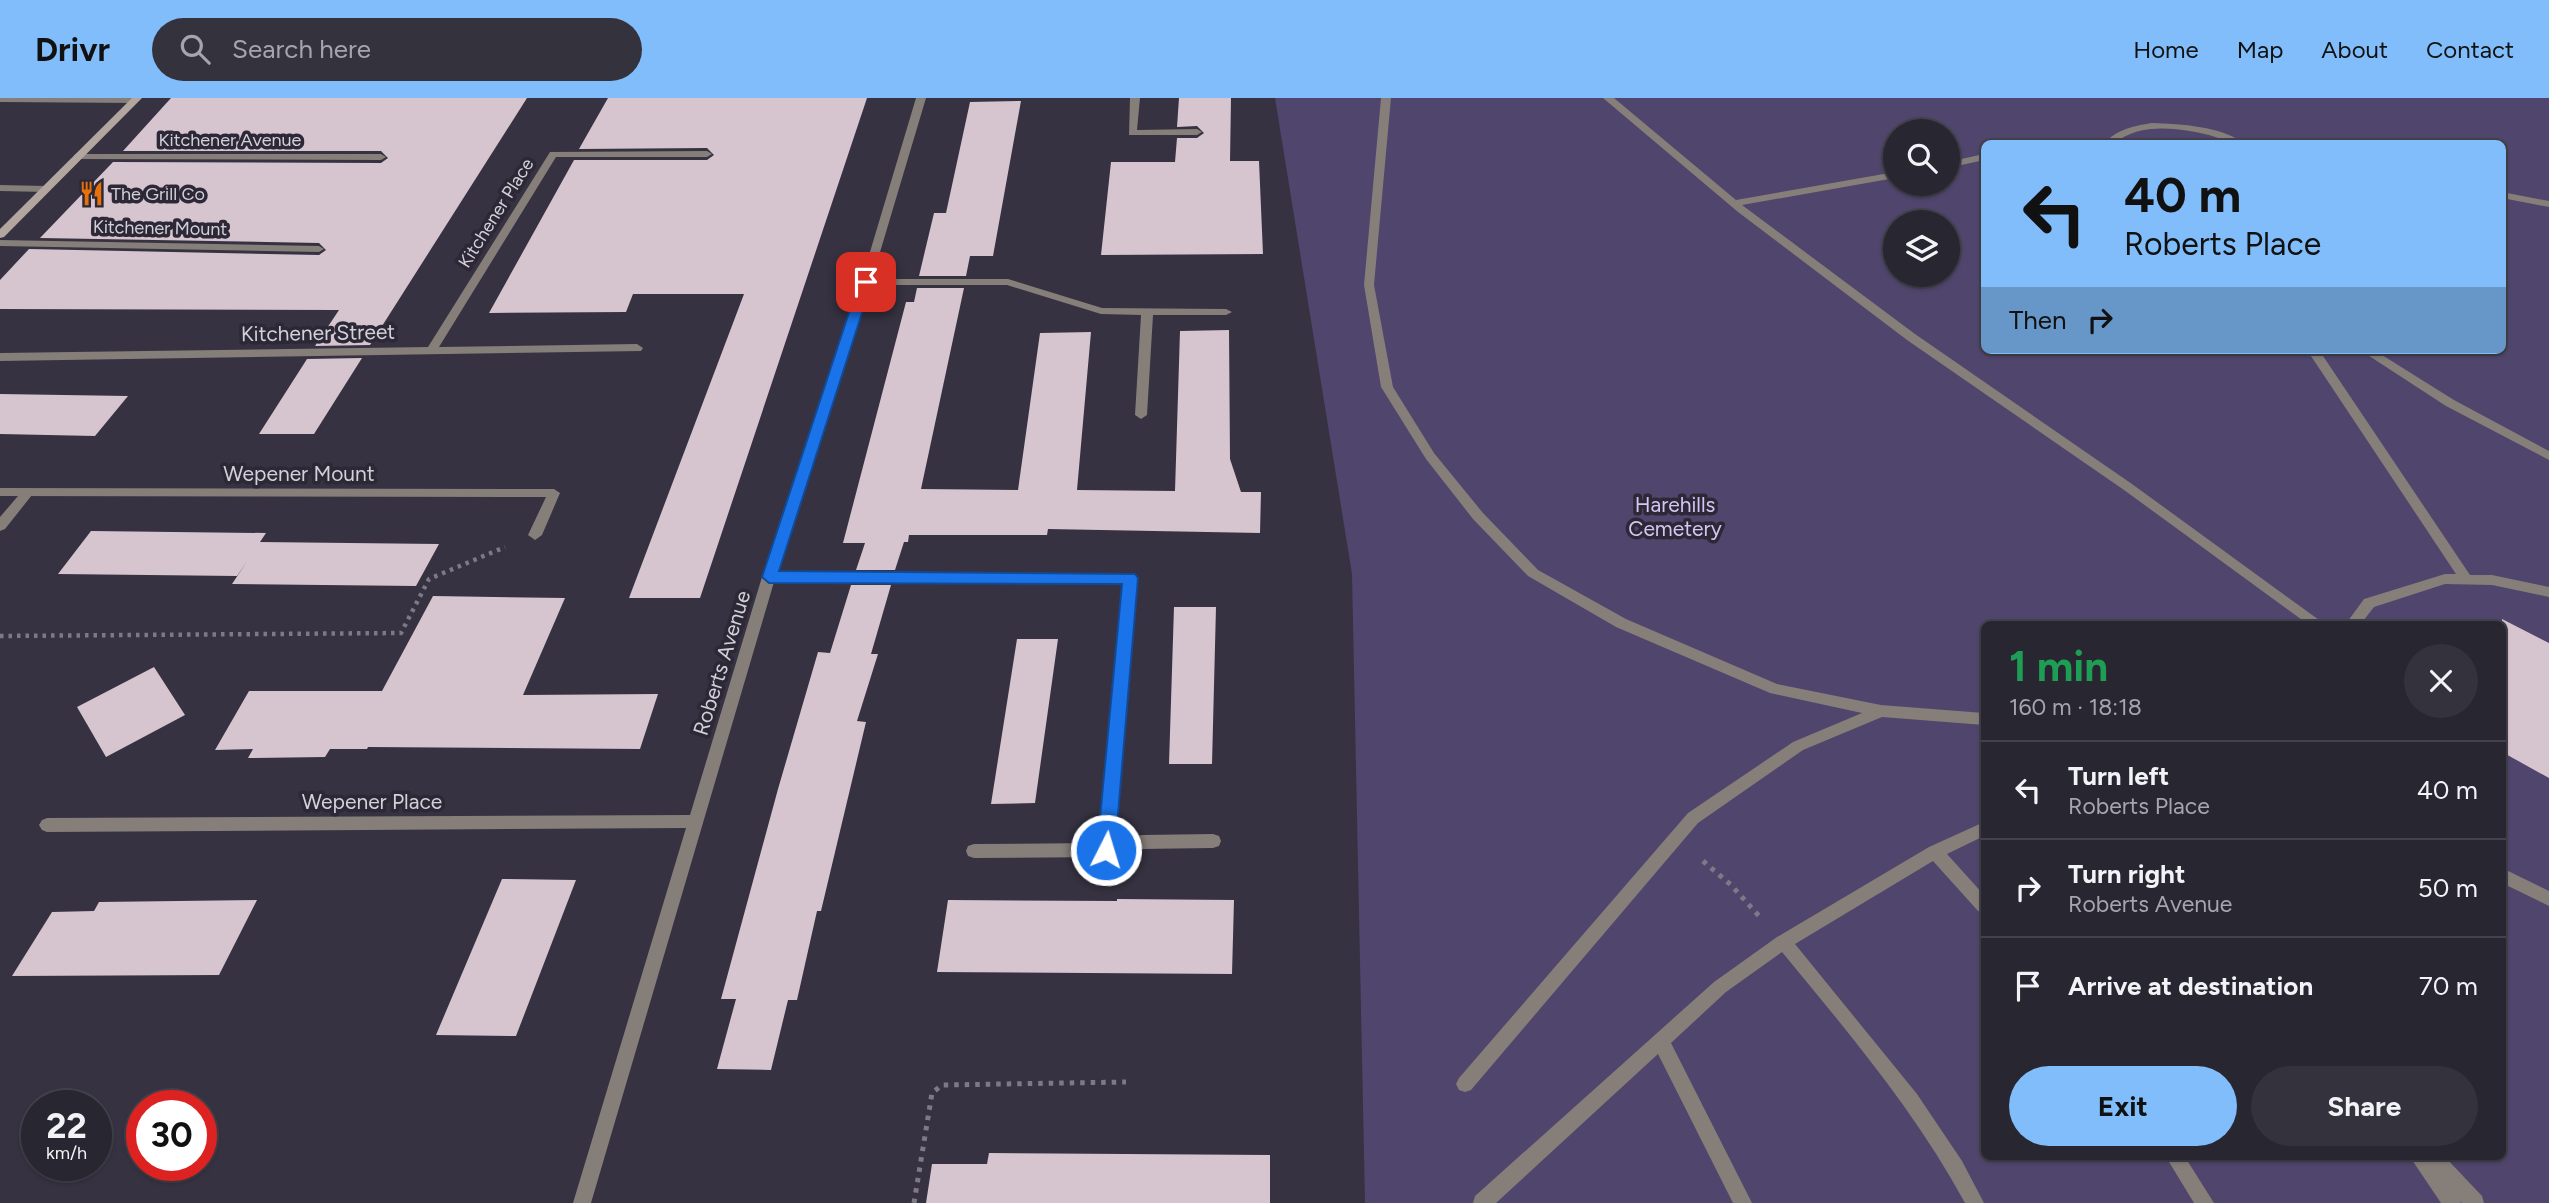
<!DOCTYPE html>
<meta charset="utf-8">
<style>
:root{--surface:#282631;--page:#34323d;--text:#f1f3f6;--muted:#a5a5ab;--line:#44434d;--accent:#80bdfa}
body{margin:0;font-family:Figtree,sans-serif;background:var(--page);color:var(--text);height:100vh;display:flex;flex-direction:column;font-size:26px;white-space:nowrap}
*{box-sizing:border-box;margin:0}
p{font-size:23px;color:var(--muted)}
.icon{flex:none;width:38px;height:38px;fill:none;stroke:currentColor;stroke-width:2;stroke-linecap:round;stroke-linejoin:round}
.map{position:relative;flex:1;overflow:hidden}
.panel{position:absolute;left:1981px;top:523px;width:525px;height:539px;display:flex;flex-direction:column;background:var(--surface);border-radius:10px;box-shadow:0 2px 5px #0004,0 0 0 2px var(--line)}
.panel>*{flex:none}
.banner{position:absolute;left:1981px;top:42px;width:525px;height:214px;border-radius:10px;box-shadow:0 2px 5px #0004,0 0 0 2px var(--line);background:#80bdfa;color:#111;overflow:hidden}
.tools{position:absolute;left:1883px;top:21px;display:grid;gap:14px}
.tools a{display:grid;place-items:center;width:77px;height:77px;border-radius:50%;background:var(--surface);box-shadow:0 2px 5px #0004,0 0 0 2px var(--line);font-size:35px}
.speed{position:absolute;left:21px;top:992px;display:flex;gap:14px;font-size:35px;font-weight:700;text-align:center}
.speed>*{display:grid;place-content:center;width:91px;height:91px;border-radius:50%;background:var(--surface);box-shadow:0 2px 5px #0004,0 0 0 2px var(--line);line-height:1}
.speed small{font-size:18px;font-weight:400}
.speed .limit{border:10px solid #d22;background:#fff;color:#111}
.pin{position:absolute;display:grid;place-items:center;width:60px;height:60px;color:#fff;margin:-30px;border-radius:14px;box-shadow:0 4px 10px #0006}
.me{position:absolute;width:77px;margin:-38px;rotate:5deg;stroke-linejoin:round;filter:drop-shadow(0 0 5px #0008)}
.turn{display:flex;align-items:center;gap:24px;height:147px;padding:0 28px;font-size:32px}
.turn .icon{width:91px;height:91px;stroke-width:2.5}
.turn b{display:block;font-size:49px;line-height:60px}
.then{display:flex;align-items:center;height:66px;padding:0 28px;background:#0003;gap:14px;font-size:26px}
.round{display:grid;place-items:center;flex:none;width:74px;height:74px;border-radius:37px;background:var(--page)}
.headline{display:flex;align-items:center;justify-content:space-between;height:119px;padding:0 28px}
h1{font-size:42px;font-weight:700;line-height:52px;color:#1e9e55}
.button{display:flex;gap:14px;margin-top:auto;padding:14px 28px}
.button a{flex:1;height:80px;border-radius:42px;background:var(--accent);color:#111;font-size:28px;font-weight:700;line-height:80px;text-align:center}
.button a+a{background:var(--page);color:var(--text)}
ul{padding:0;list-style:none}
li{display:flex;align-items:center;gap:21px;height:98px;padding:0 28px;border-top:2px solid var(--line)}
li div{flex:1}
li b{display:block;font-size:26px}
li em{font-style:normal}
header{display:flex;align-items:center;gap:42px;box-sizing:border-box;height:98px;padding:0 35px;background:var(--accent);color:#111}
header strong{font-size:33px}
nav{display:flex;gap:38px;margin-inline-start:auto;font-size:24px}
.search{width:490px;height:63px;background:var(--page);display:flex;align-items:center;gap:18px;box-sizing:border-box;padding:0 24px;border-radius:38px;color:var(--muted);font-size:26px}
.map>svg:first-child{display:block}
.green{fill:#50456c;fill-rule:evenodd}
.building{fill:#d6c4cf}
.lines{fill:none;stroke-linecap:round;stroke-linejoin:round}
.path-far1{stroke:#7d7a86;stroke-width:4.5;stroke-dasharray:3.5 5;stroke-linecap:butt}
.path{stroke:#7d7a86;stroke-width:5;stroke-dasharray:4.5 6;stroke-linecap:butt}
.service{fill:#857e79;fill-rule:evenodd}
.minor{fill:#857e79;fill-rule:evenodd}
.secondary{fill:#b2a69f;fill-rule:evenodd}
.route{fill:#1a73e8;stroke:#114b97;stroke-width:2}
.labels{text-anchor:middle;stroke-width:7;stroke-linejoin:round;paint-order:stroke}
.far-street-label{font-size:18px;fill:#d2d0d9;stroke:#2c2836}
.far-poi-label{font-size:18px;fill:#d2d0d9;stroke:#2c2836;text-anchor:start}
.street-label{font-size:21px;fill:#d2d0d9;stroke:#2c2836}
.park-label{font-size:21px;fill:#d2c6f4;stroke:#2c2836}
</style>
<header>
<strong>Drivr</strong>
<div class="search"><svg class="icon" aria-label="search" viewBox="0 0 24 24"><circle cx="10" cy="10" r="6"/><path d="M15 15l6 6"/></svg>Search here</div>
<nav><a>Home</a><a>Map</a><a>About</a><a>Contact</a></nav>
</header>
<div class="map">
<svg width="2549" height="1105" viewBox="0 0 2549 1105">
<rect width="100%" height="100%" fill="#363241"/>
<!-- green -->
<path class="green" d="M1275,0H2549V1105H1365L1352,476ZM1895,33H1948V86H1895ZM1984,46H2502V252H1984ZM1895,124H1948V177H1895ZM1984,527H2502V1059H1984Z"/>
<!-- building -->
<path class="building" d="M171,0H527L370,247L315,248L339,212L0,211V182L29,151L319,157L326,152L319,145L40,140L113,64L381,65L388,60L381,53H123Z
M608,0H867L700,500H629L744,196H633L626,214L489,215L574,62H707L714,57L707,50L579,51Z
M1179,0H1231L1230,63H1259L1263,156L1101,157L1111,64H1175L1177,40H1197L1204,35L1197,28L1177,29Z
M1021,3L993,158H970L966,178H919L934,115H946L970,4Z
M917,190H964L921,391L1018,392L1040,235L1091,234L1077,392L1175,393L1180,233L1229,232L1230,361L1241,394H1261L1260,435L1048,431L1047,437H909L908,444H904L895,472H856L865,445H843L906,204H914Z
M362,260L314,336H259L307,261Z
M0,296L128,298L95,338L0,336Z
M91,433L266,435L260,444L439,446L416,488L232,486L248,462L237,478L58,476Z
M851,487H891L871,556H878L857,623L866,624L821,813H817L797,902H788L771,972L717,971L736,901H721L778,691L818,554L830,555Z
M433,498L565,500L523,597L658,596L640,651L368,649L367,651H330L325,659L248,660L253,651L215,652L249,593H382Z
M1174,509H1216L1212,666H1169Z
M2502,521L2549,545V680L2502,654Z
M1017,541H1058L1035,705L991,706Z
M154,569L185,617L106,659L77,609Z
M502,781L576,782L516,938L436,937Z
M1117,801L1234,802L1232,876L937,874L948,802L1117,803Z
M257,802L219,877L12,878L52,814L94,813L99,804Z
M989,1055L1270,1057V1105H926L932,1066H987Z"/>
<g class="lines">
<!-- path-far1 -->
<path class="path-far1" d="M0,538L401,535L429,481L505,449"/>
<!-- path -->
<path class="path" d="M1703,763L1731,787L1759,818
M914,1105L932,995L942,987L1126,984"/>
<!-- service -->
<path class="service" d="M1381,0H1391L1374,187L1393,289L1434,355L1483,415L1538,472L1626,521L1777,586L1881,607L1984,615V627L1882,619L1803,652L1698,725L1471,992L1465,994L1459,992L1456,986L1459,980L1688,715L1793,644L1862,615L1770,595L1616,529L1528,478L1473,421L1426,361L1381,289L1364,187Z
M1603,0H1614L1736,102L1895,74V80L1742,107L1915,236L2132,386L2326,527H2309L2124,392L1907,242L1738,114Z
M2152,25C2182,26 2220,28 2246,46C2232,46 2222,41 2209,37C2179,30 2139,24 2114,46H2103C2118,31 2133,28 2152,25Z
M1984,56V62L1948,70V64Z
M2502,94L2549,103V109L2502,100Z
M2307,252H2319L2470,477H2492L2549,489V499L2492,487L2445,486L2374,509L2360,527H2345L2364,501L2445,476H2456Z
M2360,252H2374L2454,302L2549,353V362L2446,308Z
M28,390L34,394L32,397L5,431L0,433V419L24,391Z
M1984,724V738L1947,756L1984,797V815L1978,813L1933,763L1795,846L1917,996L1962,1063L1984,1105H1965C1915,1013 1848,934 1782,854L1726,894L1671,945L1752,1105H1733L1658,956L1496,1105H1473L1475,1098L1714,884L1777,839L1929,749Z
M2502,770L2549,793V808L2502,785Z
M2166,1059H2185L2214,1105H2194Z
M2410,1059H2445L2482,1098L2484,1105H2462L2460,1103L2461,1105H2441Z"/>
<!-- minor -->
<path class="minor" d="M0,0H138L140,2L135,5L0,4Z
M916,0H926L872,181H1008L1102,210L1226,211L1232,214L1226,217H1153L1147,317L1141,321L1135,317L1141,217L1101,216L1007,187H870L777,474L1135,477L1137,480L1115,743L1142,737L1213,736L1219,738L1221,743L1219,748L1213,750L1142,751L1106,759L974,760L968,758L966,753L968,748L974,746L1099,745L1123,485L774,484L591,1105H573L686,730L47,734L42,732L39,727L42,722L47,720L690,717L762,479L861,184Z
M1130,0H1140L1137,32L1197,31L1202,34L1197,37H1129Z
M550,54L707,53L712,56L707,59H556L439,249L637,246L643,250L641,253L0,263V255L428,249Z
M78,56H381L386,59L381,62L74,61V57Z
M0,87L46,88L51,91L46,94L0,93Z
M0,142L319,148L324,151L319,154L0,148Z
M0,390L554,391L560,395L542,437L535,442L528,437L546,399L0,398Z"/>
<!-- secondary -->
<path class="secondary" d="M132,0H142L4,139L0,140V131Z"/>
</g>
<!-- route -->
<path class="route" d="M866,180L872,184L779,473L1135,476L1138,480L1115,752L1112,758L1106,760L1100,758L1097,752L1122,486L769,485L762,479L859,184Z"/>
<!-- icons -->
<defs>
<symbol id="restaurant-bare" viewBox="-9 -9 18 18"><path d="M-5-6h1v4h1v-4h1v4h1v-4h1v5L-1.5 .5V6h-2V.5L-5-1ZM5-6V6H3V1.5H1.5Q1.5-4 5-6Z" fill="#e8710a" stroke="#2c2836" stroke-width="2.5" paint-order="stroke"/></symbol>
</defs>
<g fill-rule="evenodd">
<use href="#restaurant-bare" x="74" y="78" width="35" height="35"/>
</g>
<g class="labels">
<!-- far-street labels -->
<g class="far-street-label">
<text x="230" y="48">Kitchener Avenue</text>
<text transform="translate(496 115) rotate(-58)" y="6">Kitchener Place</text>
<text transform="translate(160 130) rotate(1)" y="6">Kitchener Mount</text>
</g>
<!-- far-poi labels -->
<g class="far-poi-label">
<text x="111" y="102">The Grill Co</text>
</g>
<!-- street labels -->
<g class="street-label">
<text transform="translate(318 235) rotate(-1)" y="7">Kitchener Street</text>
<text x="299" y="383">Wepener Mount</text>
<text transform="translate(722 565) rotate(-73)" y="7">Roberts Avenue</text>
<text x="372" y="711">Wepener Place</text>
</g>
<!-- park labels -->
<g class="park-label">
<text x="1675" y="414">Harehills<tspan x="1675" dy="24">Cemetery</tspan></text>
</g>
</g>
</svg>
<div class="tools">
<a><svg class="icon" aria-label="search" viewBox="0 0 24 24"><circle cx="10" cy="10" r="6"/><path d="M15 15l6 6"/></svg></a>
<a><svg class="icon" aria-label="layers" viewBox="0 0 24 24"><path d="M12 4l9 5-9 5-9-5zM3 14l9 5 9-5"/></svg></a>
</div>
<div class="speed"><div>22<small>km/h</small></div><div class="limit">30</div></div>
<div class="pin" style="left:866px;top:184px;background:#d93025"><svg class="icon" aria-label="arrive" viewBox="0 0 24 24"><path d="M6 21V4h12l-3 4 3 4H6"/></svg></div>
<svg class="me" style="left:1106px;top:752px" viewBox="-20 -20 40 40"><circle r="17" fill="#1a73e8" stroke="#fff" stroke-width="3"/><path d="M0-11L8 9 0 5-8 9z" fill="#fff"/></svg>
<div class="banner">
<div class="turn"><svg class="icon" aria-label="left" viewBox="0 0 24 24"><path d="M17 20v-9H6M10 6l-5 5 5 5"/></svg><div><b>40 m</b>Roberts Place</div></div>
<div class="then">Then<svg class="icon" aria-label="right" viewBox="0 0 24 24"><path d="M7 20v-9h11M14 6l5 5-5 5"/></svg></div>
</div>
<section class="panel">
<div class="headline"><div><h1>1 min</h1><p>160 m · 18:18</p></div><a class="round"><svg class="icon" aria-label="close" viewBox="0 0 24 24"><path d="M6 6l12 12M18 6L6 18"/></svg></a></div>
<ul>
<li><svg class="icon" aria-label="left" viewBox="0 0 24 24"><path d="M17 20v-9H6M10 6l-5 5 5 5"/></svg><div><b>Turn left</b><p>Roberts Place</p></div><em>40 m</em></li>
<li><svg class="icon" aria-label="right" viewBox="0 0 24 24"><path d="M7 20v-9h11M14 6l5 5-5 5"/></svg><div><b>Turn right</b><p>Roberts Avenue</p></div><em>50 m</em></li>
<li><svg class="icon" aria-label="arrive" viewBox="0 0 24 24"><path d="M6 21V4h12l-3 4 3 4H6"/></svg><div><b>Arrive at destination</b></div><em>70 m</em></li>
</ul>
<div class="button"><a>Exit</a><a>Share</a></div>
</section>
</div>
